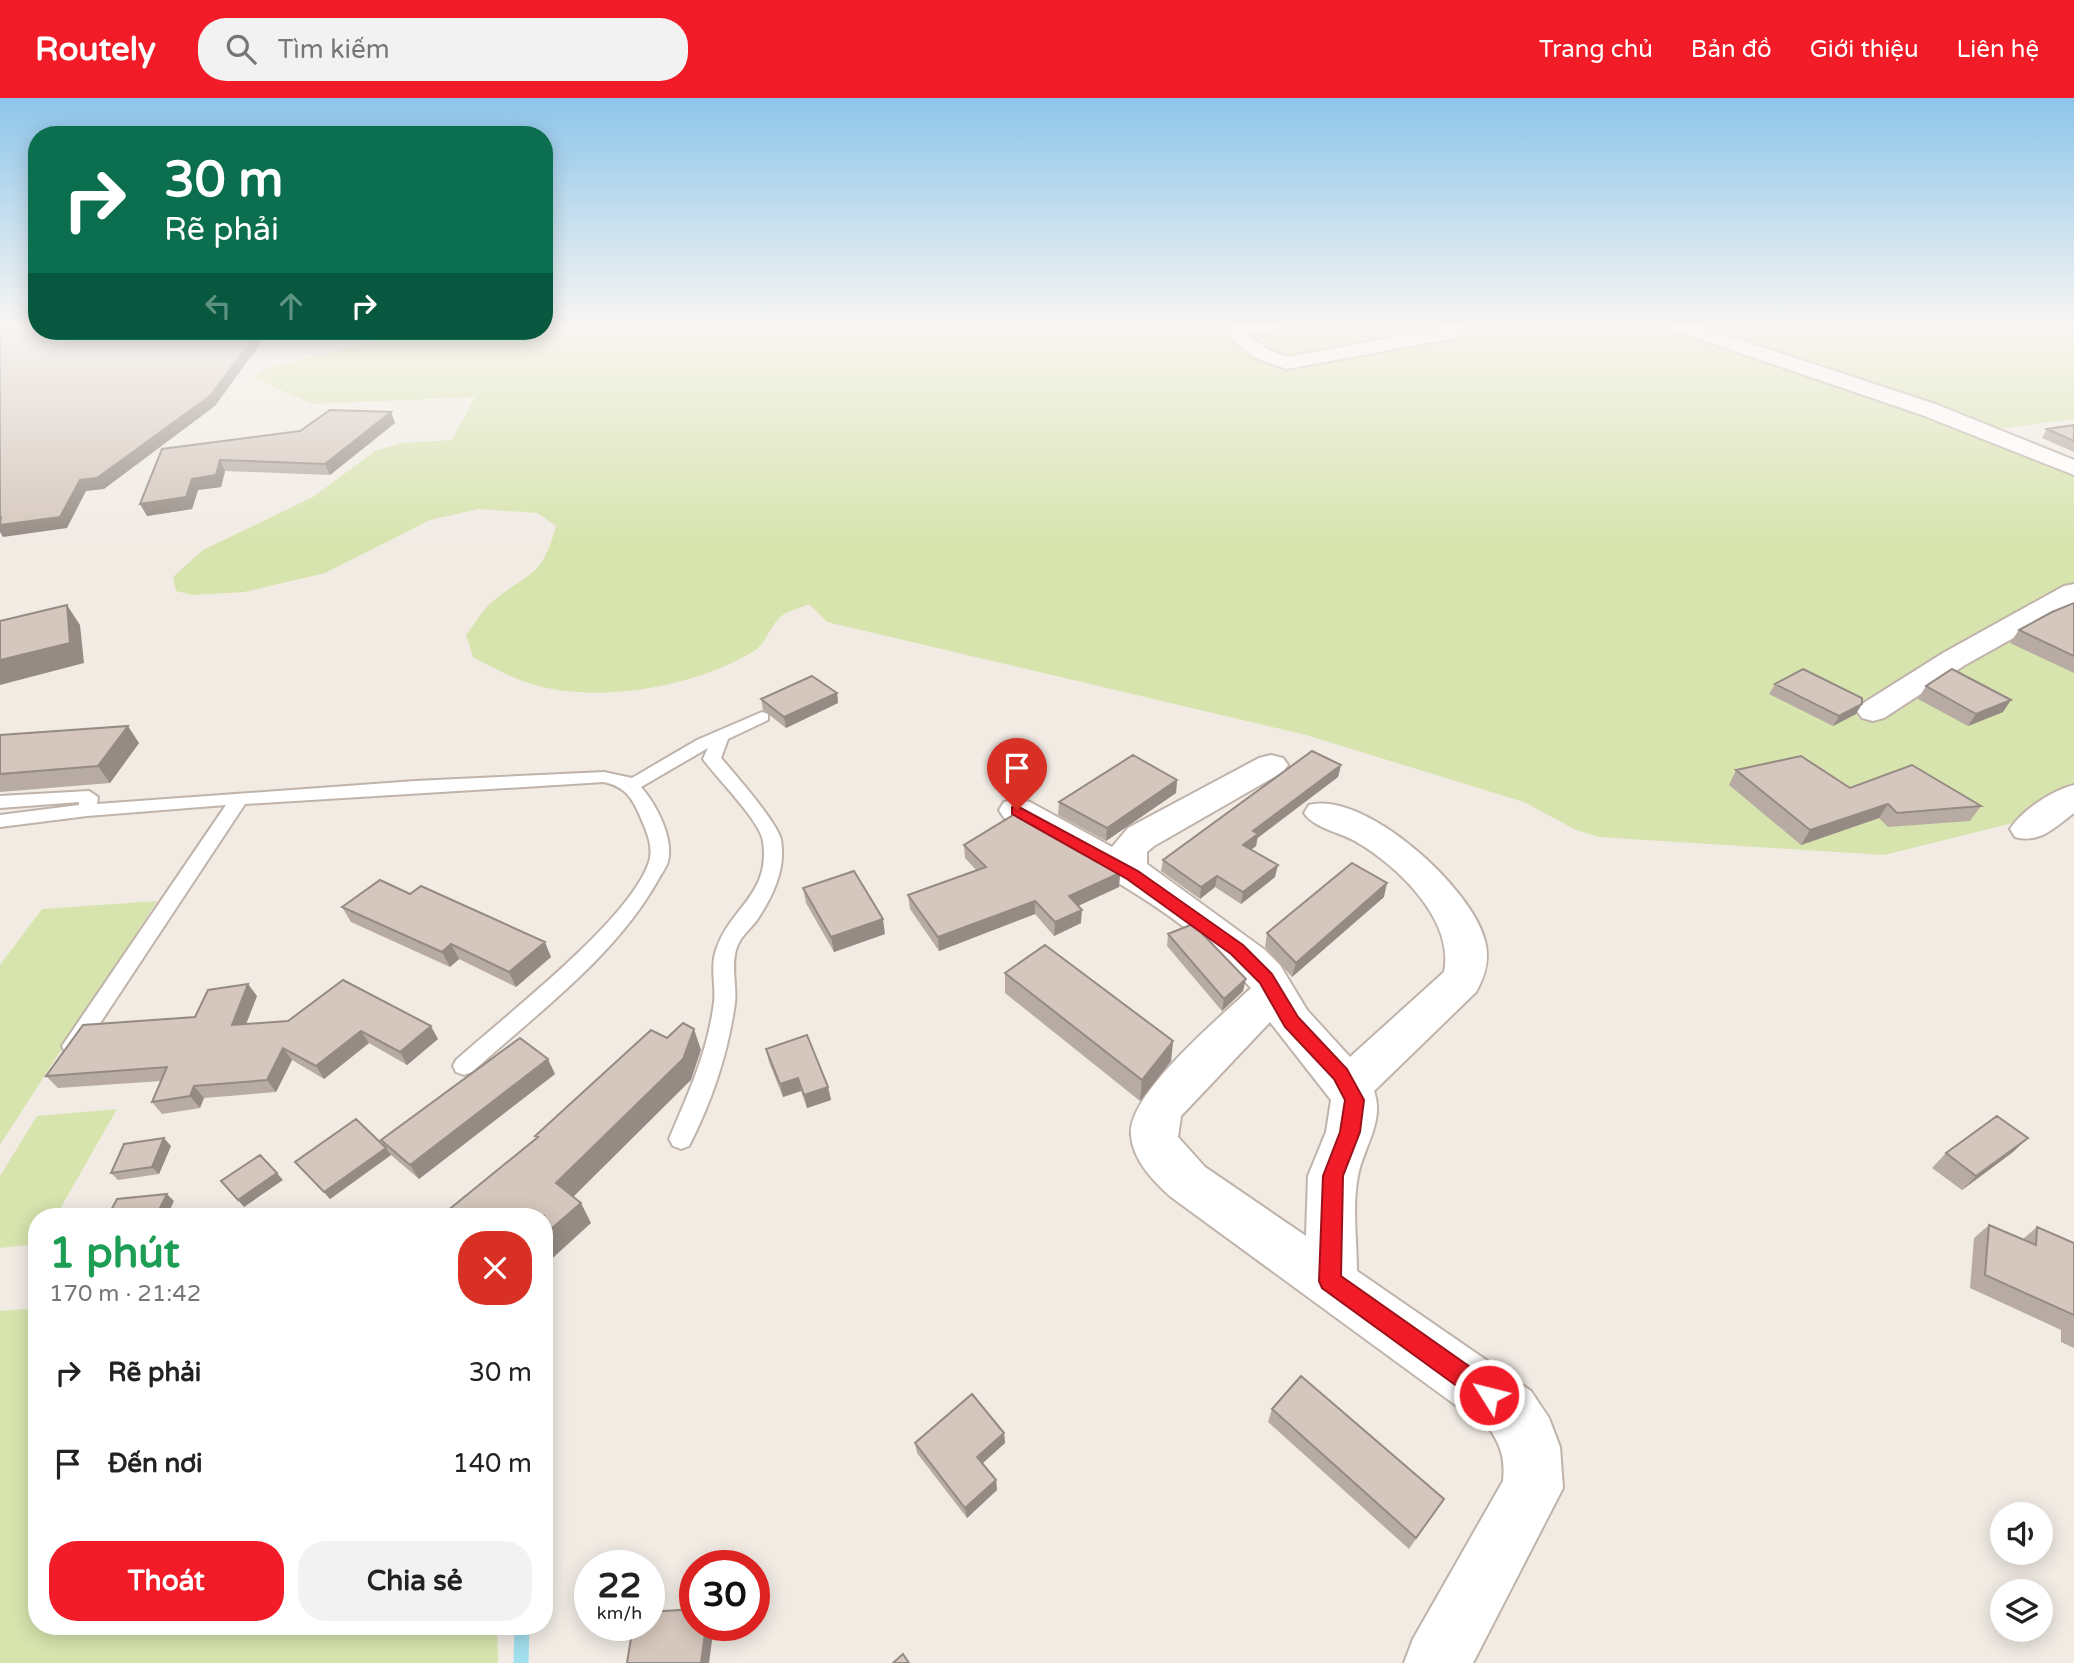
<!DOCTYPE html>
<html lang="vi">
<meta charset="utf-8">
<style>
:root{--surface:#fff;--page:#f2f2f2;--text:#222;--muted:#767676;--accent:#f11c28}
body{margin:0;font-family:"Varela Round",sans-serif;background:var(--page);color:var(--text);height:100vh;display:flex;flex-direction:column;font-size:26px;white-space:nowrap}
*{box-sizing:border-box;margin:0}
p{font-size:23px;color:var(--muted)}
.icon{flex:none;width:38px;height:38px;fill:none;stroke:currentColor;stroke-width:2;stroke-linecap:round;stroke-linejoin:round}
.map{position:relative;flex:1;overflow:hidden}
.sheet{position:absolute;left:28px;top:1110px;width:525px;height:427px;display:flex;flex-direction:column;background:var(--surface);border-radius:28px;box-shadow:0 4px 18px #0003}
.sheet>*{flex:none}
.guide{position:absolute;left:28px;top:28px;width:525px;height:214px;border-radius:28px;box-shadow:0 4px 18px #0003;background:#0b6e4f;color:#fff;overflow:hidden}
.tools{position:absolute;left:1990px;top:1404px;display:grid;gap:14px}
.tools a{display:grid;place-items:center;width:63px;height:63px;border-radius:50%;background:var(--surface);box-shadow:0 4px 18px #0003;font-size:35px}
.speed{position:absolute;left:574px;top:1452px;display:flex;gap:14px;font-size:35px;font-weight:700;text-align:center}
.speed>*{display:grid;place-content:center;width:91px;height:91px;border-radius:50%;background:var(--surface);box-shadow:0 4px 18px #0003;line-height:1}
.speed small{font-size:18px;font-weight:400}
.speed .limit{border:10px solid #d22;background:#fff;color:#111}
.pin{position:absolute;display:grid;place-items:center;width:60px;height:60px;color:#fff;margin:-72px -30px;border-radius:50% 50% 50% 0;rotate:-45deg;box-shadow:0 0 7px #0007}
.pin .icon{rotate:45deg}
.me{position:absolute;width:77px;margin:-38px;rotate:306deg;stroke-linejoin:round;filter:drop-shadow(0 0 5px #0008)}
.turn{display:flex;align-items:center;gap:24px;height:147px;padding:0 21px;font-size:32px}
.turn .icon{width:91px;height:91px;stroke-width:2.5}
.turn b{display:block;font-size:49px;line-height:60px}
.lanes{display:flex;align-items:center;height:66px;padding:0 21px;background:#0003;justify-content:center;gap:35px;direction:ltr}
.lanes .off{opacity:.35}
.round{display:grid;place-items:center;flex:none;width:74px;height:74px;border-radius:28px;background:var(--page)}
.summary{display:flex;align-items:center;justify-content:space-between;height:119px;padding:0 21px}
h1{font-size:42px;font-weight:700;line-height:52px;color:#1e9e55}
.cta{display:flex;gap:14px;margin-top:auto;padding:14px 21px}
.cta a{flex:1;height:80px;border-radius:28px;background:var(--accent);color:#fff;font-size:28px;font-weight:700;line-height:80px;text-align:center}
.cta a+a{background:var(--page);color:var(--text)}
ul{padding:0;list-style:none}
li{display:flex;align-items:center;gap:21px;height:91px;padding:0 21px}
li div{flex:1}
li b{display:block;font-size:26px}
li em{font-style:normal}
header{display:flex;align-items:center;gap:42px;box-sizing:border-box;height:98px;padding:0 35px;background:var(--accent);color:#fff}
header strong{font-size:33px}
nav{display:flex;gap:38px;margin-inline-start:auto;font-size:24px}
.search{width:490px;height:63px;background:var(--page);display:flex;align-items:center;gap:18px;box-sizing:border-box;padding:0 24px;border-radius:28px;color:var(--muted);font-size:26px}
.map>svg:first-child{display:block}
.green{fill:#d7e4ae}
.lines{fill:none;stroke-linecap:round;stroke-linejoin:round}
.stream{stroke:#a2deed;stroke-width:15}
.service-casing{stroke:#bfb3aa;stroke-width:4}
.minor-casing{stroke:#bfb3aa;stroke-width:4}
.primary-casing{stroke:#dea166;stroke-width:4}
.service{fill:#fff;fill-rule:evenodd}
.minor{fill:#fff;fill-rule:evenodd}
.primary{fill:#fac895;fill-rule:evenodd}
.wall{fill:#b7aba3}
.shaded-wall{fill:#958b84}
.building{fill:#d5c7bd;stroke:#958b84;stroke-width:2}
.route{fill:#f11c28;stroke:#9d121a;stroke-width:2}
</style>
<header>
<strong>Routely</strong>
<div class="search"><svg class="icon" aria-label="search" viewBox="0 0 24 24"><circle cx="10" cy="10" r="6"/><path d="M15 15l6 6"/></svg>Tìm kiếm</div>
<nav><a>Trang chủ</a><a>Bản đồ</a><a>Giới thiệu</a><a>Liên hệ</a></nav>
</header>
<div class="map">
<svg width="2074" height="1565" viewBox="0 0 2074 1565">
<rect width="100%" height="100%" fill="#f1ebe4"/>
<!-- green -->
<path class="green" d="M544,227H2074V321L1990,332L2074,374V689L2021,723L1884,757L1599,739L1576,732L1524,704L1306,637L827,524L809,506C801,510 787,513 780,519C770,529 766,545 754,553C697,588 608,604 542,589C517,583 495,571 473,559L466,537C474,527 482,512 493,503C530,473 542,480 556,428L537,415L479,411L430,422L325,475L244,494L193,497L176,493L173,479L203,452L313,399L375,353L402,345L452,342L475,299L312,306L253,279L264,271L415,233H544Z
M157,803L0,1047V867L42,811Z
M117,1011L56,1118H37V1146L0,1150V1078L37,1018Z
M37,1210V1528H497L498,1565H0V1213Z"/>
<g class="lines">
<!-- stream -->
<path class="stream" d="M521,1565L522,1528"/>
<defs>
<path id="service" d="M762,614L768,616V622L728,641L721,660C734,675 778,725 781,742C786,771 773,798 757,822C749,833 740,838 736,852C731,870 737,888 735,905C728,956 712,1003 689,1048L681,1051L673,1048L669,1041C688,996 708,954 714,904C716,887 710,870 716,852C730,809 771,797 763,743C760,723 716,679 703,661L708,650L641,689C656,706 674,740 668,763C667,769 661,776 658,782C615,859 536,916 472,974L464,977L456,974L453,968L456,962C505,918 630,822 649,764C654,748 646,732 640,718C632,699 625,689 604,684L245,706L81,954L73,957L65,954L62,948L226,707L87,718L0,729V717L79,707V704L0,710V698L89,693L98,699L97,706L415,683L604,674L632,680L697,642Z"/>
<path id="minor" d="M1244,227H1279L1277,231L1248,237L1269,252L1288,259L1442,230L1440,227H1462L1468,233L1459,239L1287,271L1255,260L1223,235L1225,231Z
M1668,227H1695L1938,307L2074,362V377L1922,317L1670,231Z
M2074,486V506L1965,567L1884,620L1873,623L1862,620L1857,613L1862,606L1943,555L2064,488Z
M1271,657L1283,660L1288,667L1283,674L1154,748L1147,754V766L1265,852L1280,867L1307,912L1350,959L1444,874C1455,822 1397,767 1355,743C1339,734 1314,730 1304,715L1309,707C1365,692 1473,791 1485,843C1490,862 1485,878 1476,894L1374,993C1385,1023 1363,1050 1358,1078C1352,1108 1357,1143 1357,1173L1531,1293L1549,1320L1560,1349L1563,1390L1473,1565H1404L1413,1541L1503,1383C1505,1363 1502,1350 1491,1333L1171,1099C1153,1083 1133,1062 1131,1037C1127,996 1221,919 1251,890C1188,817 1087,767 1004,720L999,712L1004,704L1017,701L1030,704L1112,749L1128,730L1259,660ZM1270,924L1331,1002L1326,1034L1308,1078L1306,1138L1205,1069L1178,1039L1181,1018Z
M2074,687V715C2055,729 2040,746 2015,739L2010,731C2022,712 2053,692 2074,687Z"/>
<path id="primary" d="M0,227H17L0,237Z"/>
</defs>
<!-- service casing -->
<use href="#service" class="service-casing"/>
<!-- minor casing -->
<use href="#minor" class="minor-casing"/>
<!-- primary casing -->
<use href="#primary" class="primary-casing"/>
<!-- service -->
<use href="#service" class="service"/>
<!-- minor -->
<use href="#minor" class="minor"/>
<!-- primary -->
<use href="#primary" class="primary"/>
</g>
<!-- wall -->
<path class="wall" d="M391,314L395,325L330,377L225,373L221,389L198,392L192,411L147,418L162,351L300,333Z
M2074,327V354L2042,340L2047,331Z
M2074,505V575L2010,545L2019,532Z
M1775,586L1856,616L1833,628L1769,596Z
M1926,588L2003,614L1968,628L1918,601Z
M837,595L838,605L786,630L763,612L761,601Z
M0,637L139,645L110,685L0,694Z
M1341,667L1338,679L1258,740L1256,748L1251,752L1275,779L1241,806L1215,789L1200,801L1161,773L1163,762Z
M1736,672L1850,690L1981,708L1970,723L1888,729L1879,720L1801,747L1729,687Z
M1177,682L1176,695L1106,743L1058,717L1059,704Z
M964,747L1120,775L1119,789L1078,808L1081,825L1054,838L1035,816L939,853L910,811L908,797L977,773L965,760Z
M803,790L885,836L834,854L806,805Z
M1384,799L1292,879L1265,849L1267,835Z
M342,809L551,859L516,889L459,861L450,869L351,824Z
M1168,836L1243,893L1222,913L1167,848Z
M1005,875L1173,943L1171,963L1140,1003L1005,895Z
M257,898L246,926L288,923L438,941L407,967L369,945L324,981L292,962L276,994L204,1000L200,1010L162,1016L152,1004L161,983L58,990L46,978L195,919Z
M766,951L828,989L831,1002L807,1010L801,993L783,999L769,964Z
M555,976L419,1081L391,1057L330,1101L295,1064L386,1050L381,1042Z
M171,1048L159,1076L118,1082L111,1075Z
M2013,1054L1962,1092L1932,1070L1946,1055Z
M1989,1127L2023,1141L2037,1129L2074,1145V1250L2061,1244V1232L1970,1190L1974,1140Z
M1272,1311L1444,1401L1409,1451L1268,1324Z
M1004,1335L1005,1345L982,1366L996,1382L997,1392L967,1420L917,1355L915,1345Z"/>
<!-- shaded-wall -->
<path class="shaded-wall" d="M259,233H269V234L215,308L104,391L86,393L67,430L3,439L0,434V419L80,382Z
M391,314L395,325L330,377L325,366Z
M220,362L225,373L221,389L198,392L192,411L147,418L140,406L192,381Z
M67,507L80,527L84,565L0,587V562Z
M837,595L838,605L786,630L784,619Z
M2011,602L2003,614L1968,628L1976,616Z
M1862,606L1856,616L1833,628L1839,618Z
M128,628L139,645L110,685L98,668Z
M1341,667L1338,679L1257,740L1256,748L1241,759L1243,747L1253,733Z
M1177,682L1176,695L1106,743L1107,730Z
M1888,706L1879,720L1801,747L1810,732Z
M1278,767L1275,779L1241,806L1243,794Z
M1120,775L1119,789L1069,812V798Z
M1217,778L1215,789L1200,801L1201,789Z
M1387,785L1384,799L1292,879L1296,865Z
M1035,803V816L939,853L938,839Z
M1082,812L1081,825L1054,838L1055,824Z
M883,821L885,836L834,854L831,839Z
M545,844L551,859L516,889L509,874Z
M451,846L459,861L450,869L442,854Z
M1246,881L1243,893L1222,913L1224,901Z
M248,886L257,898L241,939L232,927Z
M431,928L438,941L407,967L400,954Z
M694,931L701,952L691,982L566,1106L556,1085Z
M361,933L369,945L324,981L316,968Z
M1173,943L1171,963L1140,1003L1142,982Z
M283,950L292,962L276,994L267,982Z
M548,961L555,976L419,1081L410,1067Z
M798,980L801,993L783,999L780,986Z
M194,988L204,1000L200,1010L190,998Z
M828,989L831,1002L807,1010L804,997Z
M164,1040L171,1048L159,1076L152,1069Z
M2028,1040L2013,1054L1962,1092L1976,1078Z
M386,1050L391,1057L330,1101L324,1094Z
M277,1075L283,1082L244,1109L238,1102Z
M167,1096L174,1103L167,1118H156Z
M581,1105L591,1125L544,1168V1137Z
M1004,1335L1005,1345L978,1369L977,1359Z
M996,1382L997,1392L967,1420L965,1410Z
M706,1528H714L709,1565H701Z"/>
<!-- building -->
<path class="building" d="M37,229V233H259L210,298L97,380L80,382L60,419L0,427L1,419H0V234Z
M330,312L391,314L325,366L220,362L216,377L192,381L186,399L140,406L162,351L300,333Z
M2074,327V343L2047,331Z
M2074,505V558L2019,532L2052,514Z
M67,507L70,545L0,562V523Z
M1803,571L1862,600V606L1839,618L1775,586Z
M1952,571L2011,602L1976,616L1926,588Z
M812,578L837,595L784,619L761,601Z
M128,628L98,668L0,676V637Z
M1312,653L1341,667L1253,733L1258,736L1243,747L1278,767L1243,794L1217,778L1201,789L1163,762Z
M1133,657L1177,682L1107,730L1059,704Z
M1801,658L1850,690L1912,667L1981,708L1897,715L1888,706L1810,732L1736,672Z
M1015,716L1120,775L1069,798L1082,812L1055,824L1035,803L938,839L908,797L986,769L964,747Z
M1352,765L1387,785L1296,865L1267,835Z
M854,773L883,821L831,839L803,790Z
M380,782L410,796L421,788L545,844L509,874L451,846L442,854L342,809Z
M1193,826L1246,881L1224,901L1168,836Z
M1045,847L1173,943L1142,982L1005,875Z
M343,882L431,928L400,954L361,933L316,968L283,950L267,982L194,988L190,998L152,1004L167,969L46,978L83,927L195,919L208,892L248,886L232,927L288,923Z
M683,925L694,931L683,961L556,1085L581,1105L544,1137V1118H441L538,1039L535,1038L651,932L667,940Z
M807,937L828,989L804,997L798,980L780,986L766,951Z
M520,940L548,961L410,1067L381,1042Z
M1997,1018L2028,1040L1976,1078L1946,1055Z
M356,1021L386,1050L324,1094L295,1064Z
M164,1040L152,1069L111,1075L124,1046Z
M260,1057L277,1075L238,1102L221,1083Z
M167,1096L156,1118H108L117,1101Z
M1989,1127L2036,1147L2037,1129L2074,1145V1217L1985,1177Z
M1301,1278L1444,1401L1416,1440L1272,1311Z
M972,1296L1004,1335L977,1359L996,1382L965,1410L915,1345Z
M695,1511V1528H706L701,1565H627L633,1528H649V1514Z
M903,1556L909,1565H893Z"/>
<!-- sky -->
<linearGradient id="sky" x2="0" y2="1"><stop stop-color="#8cc5ea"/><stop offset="0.51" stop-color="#f9f6f3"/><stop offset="1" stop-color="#f9f6f3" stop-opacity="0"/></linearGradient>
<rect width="2074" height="446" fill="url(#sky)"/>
<!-- route -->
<path class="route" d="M1017,708L1138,773L1243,847L1272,876L1298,919L1347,971L1364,1002L1360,1034L1343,1078L1341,1178L1497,1288L1500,1297L1497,1305L1489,1309L1480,1305L1322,1190L1319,1183L1323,1078L1340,1034L1345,1002L1334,981L1285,929L1260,885L1231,856L1127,781L1012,716V709Z"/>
</svg>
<div class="tools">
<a><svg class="icon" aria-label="sound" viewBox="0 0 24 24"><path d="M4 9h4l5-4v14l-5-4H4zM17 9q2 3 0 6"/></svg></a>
<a><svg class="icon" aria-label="layers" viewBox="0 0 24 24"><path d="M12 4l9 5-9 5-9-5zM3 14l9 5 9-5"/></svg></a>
</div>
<div class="speed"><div>22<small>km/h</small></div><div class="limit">30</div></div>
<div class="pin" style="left:1017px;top:712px;background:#d93025"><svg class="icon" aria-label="arrive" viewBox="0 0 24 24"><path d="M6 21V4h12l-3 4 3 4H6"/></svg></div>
<svg class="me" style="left:1489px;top:1297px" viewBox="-20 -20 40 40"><circle r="17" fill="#f11c28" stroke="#fff" stroke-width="3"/><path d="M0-11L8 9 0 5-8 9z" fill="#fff"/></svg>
<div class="guide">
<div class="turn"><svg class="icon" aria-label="right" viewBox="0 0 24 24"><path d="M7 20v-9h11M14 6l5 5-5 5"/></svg><div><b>30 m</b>Rẽ phải</div></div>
<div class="lanes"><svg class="icon off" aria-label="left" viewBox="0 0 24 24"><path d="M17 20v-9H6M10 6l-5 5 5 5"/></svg><svg class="icon off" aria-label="ahead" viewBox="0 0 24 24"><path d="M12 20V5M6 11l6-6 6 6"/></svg><svg class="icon" aria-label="right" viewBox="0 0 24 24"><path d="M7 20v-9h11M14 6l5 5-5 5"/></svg></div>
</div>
<section class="sheet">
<div class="summary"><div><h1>1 phút</h1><p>170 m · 21:42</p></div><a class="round" style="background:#d93025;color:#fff"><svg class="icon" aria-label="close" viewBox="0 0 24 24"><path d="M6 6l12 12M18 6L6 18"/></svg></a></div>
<ul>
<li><svg class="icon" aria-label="right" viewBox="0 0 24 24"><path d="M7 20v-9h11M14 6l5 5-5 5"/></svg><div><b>Rẽ phải</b></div><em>30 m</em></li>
<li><svg class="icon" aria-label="arrive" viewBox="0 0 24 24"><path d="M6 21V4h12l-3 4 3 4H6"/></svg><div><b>Đến nơi</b></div><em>140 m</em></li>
</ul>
<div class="cta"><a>Thoát</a><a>Chia sẻ</a></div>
</section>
</div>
